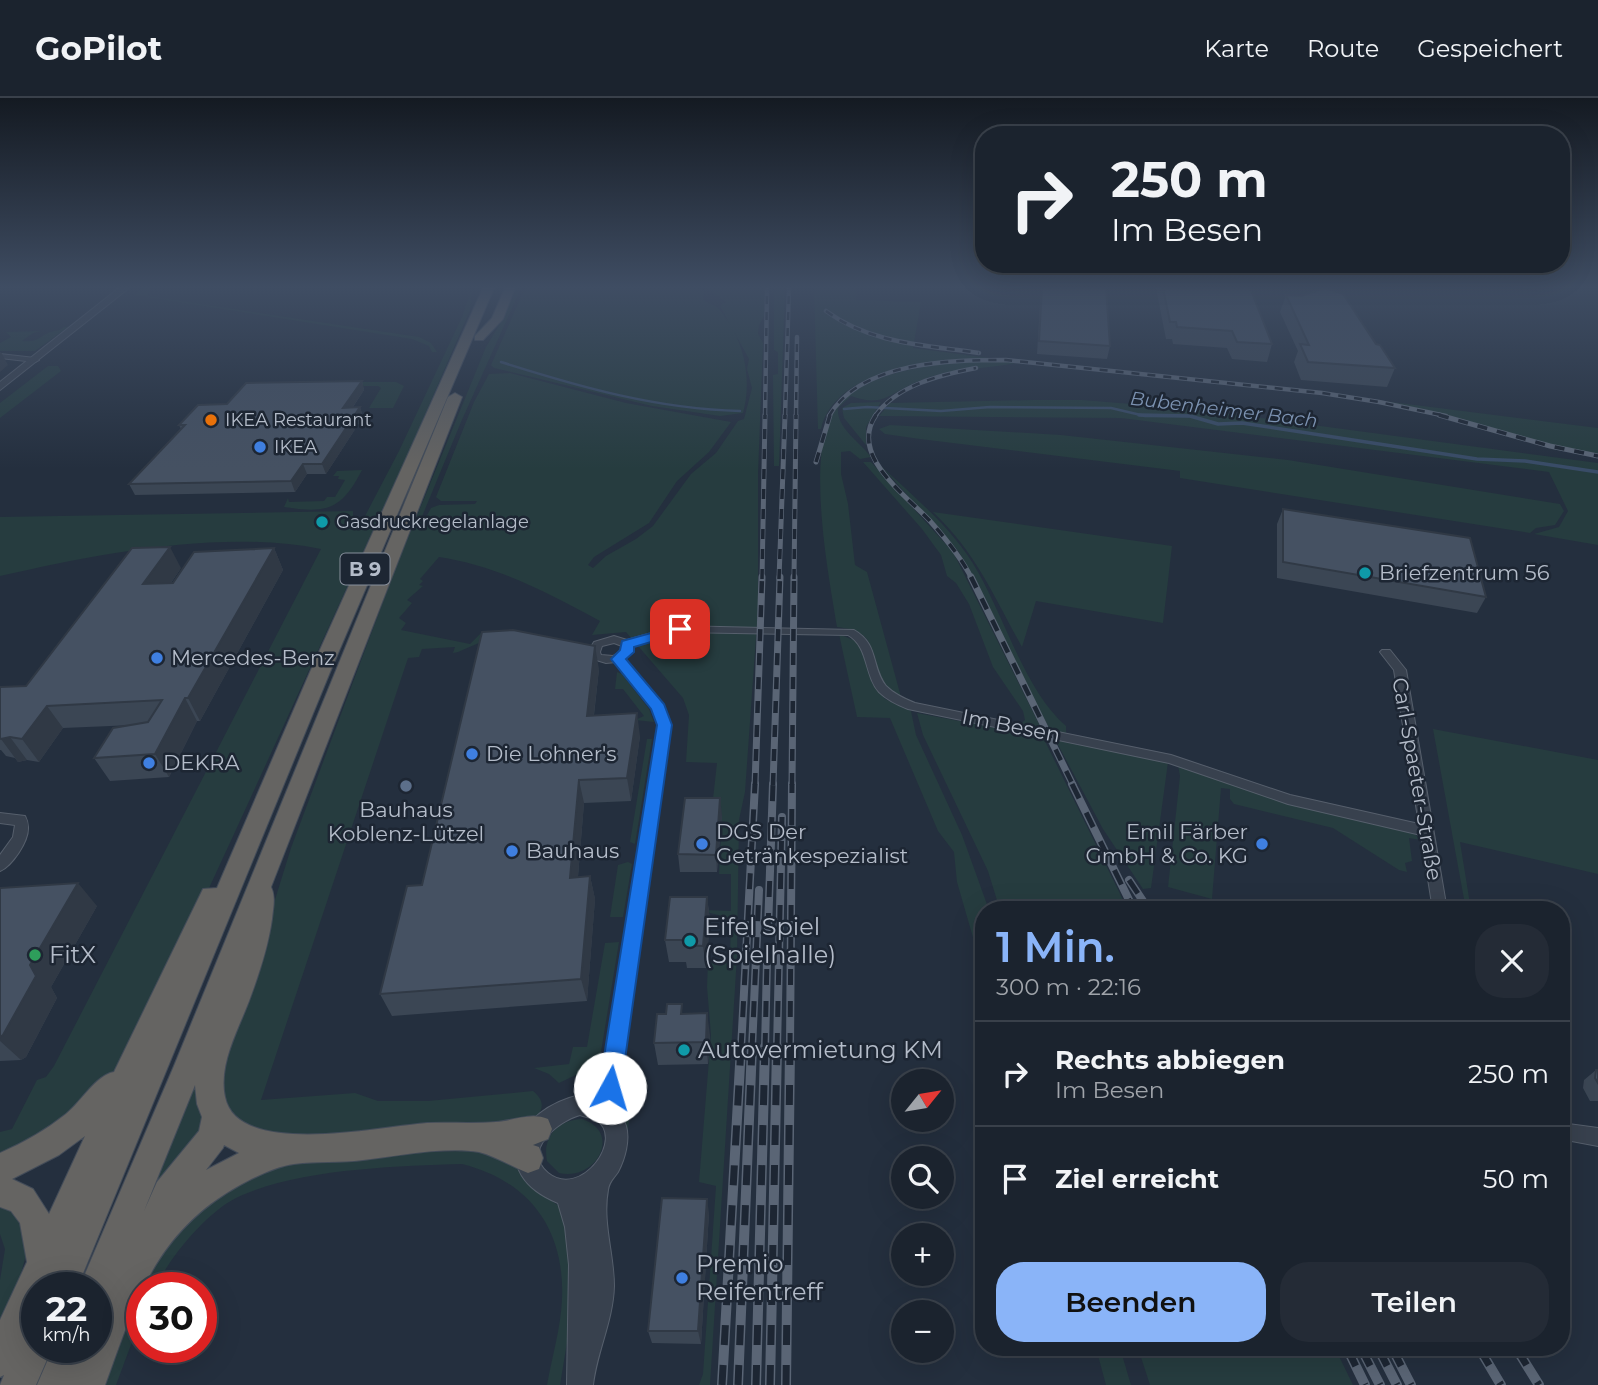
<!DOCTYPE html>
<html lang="de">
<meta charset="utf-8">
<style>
:root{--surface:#1b232e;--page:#242b36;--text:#f1f3f6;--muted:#a0a4aa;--line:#39404a;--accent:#8ab4f8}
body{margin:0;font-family:Montserrat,sans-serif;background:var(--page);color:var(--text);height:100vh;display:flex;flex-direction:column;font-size:26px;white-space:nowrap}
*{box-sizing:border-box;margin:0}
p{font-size:23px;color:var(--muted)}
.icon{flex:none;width:38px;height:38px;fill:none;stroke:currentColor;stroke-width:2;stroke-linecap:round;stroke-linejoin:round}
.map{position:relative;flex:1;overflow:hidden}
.details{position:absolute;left:975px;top:803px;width:595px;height:455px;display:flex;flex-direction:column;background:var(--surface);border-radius:28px;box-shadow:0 7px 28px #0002,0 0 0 2px var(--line)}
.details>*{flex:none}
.guide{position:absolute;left:975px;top:28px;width:595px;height:147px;border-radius:28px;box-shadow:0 7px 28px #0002,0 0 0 2px var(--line);background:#1b232e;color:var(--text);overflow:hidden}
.needle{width:46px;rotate:60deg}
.controls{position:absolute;left:891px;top:971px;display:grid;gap:14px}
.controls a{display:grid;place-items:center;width:63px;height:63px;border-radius:50%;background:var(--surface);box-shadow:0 7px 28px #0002,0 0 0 2px var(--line);font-size:35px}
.speed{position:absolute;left:21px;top:1174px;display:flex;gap:14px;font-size:35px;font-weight:700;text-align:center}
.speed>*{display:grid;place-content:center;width:91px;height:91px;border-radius:50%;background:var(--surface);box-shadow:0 7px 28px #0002,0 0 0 2px var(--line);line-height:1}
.speed small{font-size:18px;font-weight:400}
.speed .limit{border:10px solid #d22;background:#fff;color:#111}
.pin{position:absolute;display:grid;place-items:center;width:60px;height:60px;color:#fff;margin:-30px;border-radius:14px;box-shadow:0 4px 10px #0006}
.me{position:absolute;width:77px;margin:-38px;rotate:6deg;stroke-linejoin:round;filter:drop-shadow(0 0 5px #0008)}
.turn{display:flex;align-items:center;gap:24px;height:147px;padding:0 21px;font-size:32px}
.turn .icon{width:91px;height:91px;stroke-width:2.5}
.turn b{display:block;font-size:49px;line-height:60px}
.round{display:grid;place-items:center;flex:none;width:74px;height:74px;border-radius:28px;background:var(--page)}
.summary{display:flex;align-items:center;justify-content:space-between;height:119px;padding:0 21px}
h1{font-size:42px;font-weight:600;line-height:52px;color:var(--accent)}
.button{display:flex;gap:14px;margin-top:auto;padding:14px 21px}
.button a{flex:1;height:80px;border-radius:28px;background:var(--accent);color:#111;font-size:28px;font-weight:600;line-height:80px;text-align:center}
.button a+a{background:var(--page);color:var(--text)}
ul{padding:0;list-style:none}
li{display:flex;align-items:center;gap:21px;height:105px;padding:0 21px;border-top:2px solid var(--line)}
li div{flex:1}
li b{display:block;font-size:26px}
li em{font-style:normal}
header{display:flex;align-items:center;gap:42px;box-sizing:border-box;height:98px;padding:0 35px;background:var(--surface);border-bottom:2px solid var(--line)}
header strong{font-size:33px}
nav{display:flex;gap:38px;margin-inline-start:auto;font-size:24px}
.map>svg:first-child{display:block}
.green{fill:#263c3f}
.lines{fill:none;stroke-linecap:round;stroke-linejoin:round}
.stream-far1{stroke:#394c67;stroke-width:2.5}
.stream{stroke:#394c67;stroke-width:3.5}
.minor-casing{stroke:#565f6c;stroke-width:2}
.tertiary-casing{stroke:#565f6c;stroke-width:2}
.trunk-casing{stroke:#434c59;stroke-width:2}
.minor{fill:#38414e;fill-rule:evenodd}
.tertiary{fill:#38414e;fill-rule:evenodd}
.trunk{fill:#656462;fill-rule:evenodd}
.rail-far4-casing{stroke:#5a6575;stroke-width:4.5}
.rail-far3-casing{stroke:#5a6575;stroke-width:5}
.rail-far2-casing{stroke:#5a6575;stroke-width:7}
.rail-far1-casing{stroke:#5a6575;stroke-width:8}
.rail-casing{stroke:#5a6575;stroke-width:10}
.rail-far4{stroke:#1d2633;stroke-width:2.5;stroke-dasharray:8;stroke-linecap:butt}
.rail-far3{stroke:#1d2633;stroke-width:3.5;stroke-dasharray:10;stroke-linecap:butt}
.rail-far2{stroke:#1d2633;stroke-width:4.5;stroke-dasharray:12;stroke-linecap:butt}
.rail-far1{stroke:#1d2633;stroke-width:5;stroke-dasharray:16;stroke-linecap:butt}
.rail{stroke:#1d2633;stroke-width:7;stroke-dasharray:20;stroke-linecap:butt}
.wall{fill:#3b4654}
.shaded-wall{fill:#303945}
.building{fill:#455162;stroke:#303945;stroke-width:2}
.route{fill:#1a73e8;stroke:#114b97;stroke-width:2}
.food-dot{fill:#e8710a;stroke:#1d2633;stroke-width:2.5}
.shop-dot{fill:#3f7fe0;stroke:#1d2633;stroke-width:2.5}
.culture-dot{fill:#0f9aa8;stroke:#1d2633;stroke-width:2.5}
.service-dot{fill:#5c6f8a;stroke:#1d2633;stroke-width:2.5}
.leisure-dot{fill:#2e9e5b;stroke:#1d2633;stroke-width:2.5}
.labels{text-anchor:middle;stroke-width:5;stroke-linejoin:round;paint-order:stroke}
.far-poi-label{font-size:18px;fill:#b4bcc9;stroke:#1d2633;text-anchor:start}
.far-water-label{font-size:19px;font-style:italic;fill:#7c92b1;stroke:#1d2633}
.shield{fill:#1d2633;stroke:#878f9c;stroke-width:2}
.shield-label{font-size:19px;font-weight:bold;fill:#b4bcc9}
.poi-label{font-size:21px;fill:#b4bcc9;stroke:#1d2633;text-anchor:start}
.street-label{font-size:21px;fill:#b4bcc9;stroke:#1d2633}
.near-poi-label{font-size:24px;fill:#b4bcc9;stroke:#1d2633;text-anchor:start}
</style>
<header>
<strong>GoPilot</strong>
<nav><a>Karte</a><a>Route</a><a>Gespeichert</a></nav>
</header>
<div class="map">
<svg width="1598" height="1287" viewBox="0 0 1598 1287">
<rect width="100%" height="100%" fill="#242f3e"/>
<!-- green -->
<path class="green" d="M142,190H152L147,198L419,239L431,245L437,254H432L429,248L412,241L135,197Z
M472,190L470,212L412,347L234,736L191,829L122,960L102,991L84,1011L0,1060V1034L12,1031L37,982L46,979L54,968L321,451C222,431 97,456 0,478V419L353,413V420H364L399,353L462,219Z
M516,190H521L461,324L421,421L428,423L426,419L431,410L439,407L475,406L477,403H441L436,399L474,304L489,276L510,275L626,305L731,324L709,354L677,383L649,425L594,459L588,467L593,470L606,458L636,441L653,428L691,376L716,355L738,323L744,321L752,290L747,271L749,261L720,208L726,204L707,190H765L764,218L759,227L758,236L763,245L758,376V511L745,694L739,722L737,858L710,1287H699L703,1276L716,1088L699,1084L711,937L707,889L708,864L730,863L731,820L668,805L684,804L704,812L731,813V776H719L722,717L713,701L717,665L686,664L689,617L683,600L626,534L592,537L600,523C548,495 498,468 439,459L420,481L423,483L419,487L423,488L407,502L412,505L399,520L406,525L401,532L470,546L481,535L495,538L458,554L453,555L455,549L422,551L419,559L408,560L261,1002L355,995L378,1003H428L533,993C548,1005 542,1016 528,1026L282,1039L243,1025L231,1015L223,998L225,963L291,750L396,469L486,249L504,219Z
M525,190H700L704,193L703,202C708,205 715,207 718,210C743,238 753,279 743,315L720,318L652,308L494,270L491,267Z
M774,190H785L779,368H774L773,277L778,276V254L774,252Z
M814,190H855L856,202L921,204L913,250L997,261C944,260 836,267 821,331H818Z
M64,229H68L35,253H0V245L11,239L6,234L41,233L33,235L22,243C37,244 36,241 48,235C55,232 58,234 64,229Z
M989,263L1020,264C987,272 952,269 919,283C889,295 884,310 851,298L838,310C836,330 860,344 871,359L860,361L850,353L841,354V376L848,406L855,467L867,474L901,599C895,595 887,591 883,585C866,556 882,534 837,529C829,479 803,348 838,308C870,270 943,265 989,263Z
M48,268H58L61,273L0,320V305Z
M359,284H396L404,288L393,310H369L381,290L378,288H363Z
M1034,302H1082L1193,311L1598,365V447L1534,436L1559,429L1568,413L1549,374L1121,320L879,318L890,305Z
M1383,303L1598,330V357C1525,345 1456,318 1383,303Z
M881,304L866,329V347L844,320L842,310L851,305Z
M890,327L1061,337L1288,362L1560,406L1564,413L1555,427L1536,430L1530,435L1180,380V373L920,341L885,336L879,331Z
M863,364H871L953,454L1041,630L1021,626L1025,622L1023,613L993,569L969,506L956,485L947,478L941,457L922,431Z
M880,367C914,399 955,432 978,474C1005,521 1026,594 1066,628V635L1050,632L959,454Z
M362,372C342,411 328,416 284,409L288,400L289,404L324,403L327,399H335L345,382L338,381L339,378H333L337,373Z
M933,414L1172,448L1163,525L1036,503L1022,549C993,497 977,456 933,414Z
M839,536L858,544L879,594L885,601L911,613L916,637L962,737L989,812H984L983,874L957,784L954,754L938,733L890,620L857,619Z
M617,574L622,576L649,611L654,624L635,622L644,618L623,591H615Z
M917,615L1043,639L1128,812H1000L988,773L923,637Z
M1433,631L1598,662V776L1460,744L1471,812H1466Z
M647,641H652L635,746L630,744Z
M1055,641L1168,664L1151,790L1143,791L1103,731Z
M1178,667L1410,732L1421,742L1409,740L1412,763L1405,765L1407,774L1399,772L1333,730L1234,706L1230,701V691L1221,690L1212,801L1168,789L1180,678Z
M628,764L632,766L623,819H610L618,767Z
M619,844L599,966L559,985L549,976L534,970L569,966L573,949H587L605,845Z
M200,972L206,1026L142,1119Z
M626,987H634L625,1052L618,1017V995Z
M582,1021C623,1034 596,1084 559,1075L547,1063C542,1039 558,1022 582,1021Z
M471,1053L489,1055L518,1067L532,1090L562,1110L569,1127L574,1202L560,1287H547C552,1259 561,1229 562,1201C565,1132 530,1083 462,1066C396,1068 295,1071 236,1100C205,1116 170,1159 155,1190H142V1217L116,1287H101L141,1180L179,1122L262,1069L405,1054Z
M0,1100L19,1109L27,1153L18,1187L0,1229V1182L5,1151L0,1136Z
M1096,1250H1120L1131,1287H1106Z
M1138,1250H1335L1353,1287H1150Z"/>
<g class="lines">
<!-- stream-far1 -->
<path class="stream-far1" d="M501,264C580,289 657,311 740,313
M844,311L867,309L941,313L990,309L1111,310L1145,318H1191"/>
<!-- stream -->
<path class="stream" d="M1139,317L1190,318L1218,326L1242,325L1477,361L1525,363L1598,374"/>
<defs>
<path id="minor" d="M0,256L35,260L39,262L35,264L0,260Z
M676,528L854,532C879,546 871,569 886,588C894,596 905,601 915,605L1171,657L1290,697L1419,726L1394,572L1380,554L1382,552H1390L1406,572L1447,812H1433L1421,737L1288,706L1169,665L908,611C898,607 887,602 879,594C864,577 869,549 848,537L677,534L633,548L634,551L625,561L662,606L670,627L621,957L619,1020L616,1026L610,1028L604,1026L601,1020L602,1000L580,1015L574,1013L571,1007L574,1001L593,986L604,972L658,627L652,610L616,564L606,565L593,561L588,554L594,544L614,538L627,542ZM614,545L622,548L621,553L613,558L601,557L600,554L602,548Z
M0,715L25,718C27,722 28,724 28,729C29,743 12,768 0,773V757L13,739L15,727L0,725Z
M1561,1025L1598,1030V1048L1561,1041Z"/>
<path id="tertiary" d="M119,190H129L0,292V284Z
M580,997C599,1002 620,1006 626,1028C630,1042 625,1061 618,1074C613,1081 609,1084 608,1092C602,1124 614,1156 614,1188C613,1223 597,1253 593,1287H567L569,1167L565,1129L558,1105C485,1075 517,1011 580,997ZM580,1017C585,1019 592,1020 596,1022C626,1040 581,1102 548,1075C521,1053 558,1023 580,1017Z"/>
<path id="trunk" d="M483,190H494L330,574L77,1190H37V1218L33,1227L37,1226V1250H52L36,1287H0L4,1277L0,1279V1222L27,1164L20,1125L11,1113L0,1109V1055C23,1045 46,1032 66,1016C81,1004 96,977 114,974L203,791L217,790L310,574ZM85,1038L49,1116L33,1091L12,1081L59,1057Z
M505,190H515L503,221L483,242H475V238L492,220Z
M455,295L462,299L271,789C276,799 273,810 272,821C268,849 259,876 249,903C238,932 218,967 225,999C237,1061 384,1028 427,1025C450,1024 473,1026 496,1024C513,1023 531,1014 548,1021L552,1031L548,1041L533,1047L539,1049L543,1060L539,1071L528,1075C513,1069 495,1058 479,1054C447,1048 396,1058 363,1062C340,1065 317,1063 294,1066C277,1068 255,1079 240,1087C155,1134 136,1202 105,1287H37L53,1250H96V1218L102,1204L96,1207V1190H79L174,968L448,299ZM195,987L197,1006L202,1019L199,1033L157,1084L144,1113ZM224,1047L239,1055L206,1072L223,1050Z"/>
</defs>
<!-- minor casing -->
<use href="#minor" class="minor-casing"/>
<!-- tertiary casing -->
<use href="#tertiary" class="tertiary-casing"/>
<!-- trunk casing -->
<use href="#trunk" class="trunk-casing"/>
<!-- minor -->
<use href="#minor" class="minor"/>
<!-- tertiary -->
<use href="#tertiary" class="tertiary"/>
<!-- trunk -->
<use href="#trunk" class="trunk"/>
<defs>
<path id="rail-far4" d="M826,213C871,246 925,247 979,255
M765,318L767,190
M785,318L789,190
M796,318L797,239
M829,318C861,263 951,262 1006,262L1322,295L1379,304L1446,318
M875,318C897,287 940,277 976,270"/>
<path id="rail-far3" d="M876,317C848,357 906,397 930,423C946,441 961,459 972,481
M1439,317L1550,348L1598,358
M816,364L830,317
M762,481L765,317
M779,481L785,317
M794,481L796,317"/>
<path id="rail-far2" d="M971,479L1073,687
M755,687L762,479
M773,687L780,479
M792,687L794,479"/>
<path id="rail-far1" d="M1072,686L1134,812
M1129,782L1149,812
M768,831L773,686
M741,951L755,686
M752,951L759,792
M765,951L767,862
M777,951L782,719
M790,951L792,686"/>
<path id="rail" d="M1347,1250L1365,1287
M1361,1250L1380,1287
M1378,1250L1397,1287
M1392,1250L1411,1287
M1479,1250L1501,1287
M1516,1250L1539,1287
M722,1287L741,949
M738,1287L752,949
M756,1287L765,949
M770,1287L777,949
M786,1287L790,949"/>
</defs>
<!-- rail-far4 casing -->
<use href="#rail-far4" class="rail-far4-casing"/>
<!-- rail-far3 casing -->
<use href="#rail-far3" class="rail-far3-casing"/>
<!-- rail-far2 casing -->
<use href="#rail-far2" class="rail-far2-casing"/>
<!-- rail-far1 casing -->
<use href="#rail-far1" class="rail-far1-casing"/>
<!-- rail casing -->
<use href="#rail" class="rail-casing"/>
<!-- rail-far4 -->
<use href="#rail-far4" class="rail-far4"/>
<!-- rail-far3 -->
<use href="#rail-far3" class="rail-far3"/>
<!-- rail-far2 -->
<use href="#rail-far2" class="rail-far2"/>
<!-- rail-far1 -->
<use href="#rail-far1" class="rail-far1"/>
<!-- rail -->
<use href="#rail" class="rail"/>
</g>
<!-- wall -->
<path class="wall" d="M1041,190H1106L1110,248L1107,261L1037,256Z
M1156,190H1250L1272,246L1267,264L1232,261L1227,250L1173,246L1172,241H1166Z
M1286,197L1376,246L1395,270L1387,289L1301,282L1294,264L1298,253L1280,214Z
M362,283L364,292L353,309H360L363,319L326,376H307L295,394L135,397L129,386L181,331L179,327L227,306Z
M1283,411L1486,499L1477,515L1277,480V426Z
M274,450L283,472L200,623H197L169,679L110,683L94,660L134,627L63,630L39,664L27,662L18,664L15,660L6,658L1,652H0V589L26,588L181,470L171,485Z
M599,571L594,617L640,638L631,703L584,705L578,779L590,778L595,801L587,903L392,918L380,896Z
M722,717L717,774H680L678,756Z
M0,790L97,808L51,889L57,900L26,959L21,962L0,963Z
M707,799L710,822L706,870H687L686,864H669L665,842Z
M683,916L710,937L708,966L658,967L654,945Z
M1596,972H1598V1003H1590L1583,990L1584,982Z
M709,1115L701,1246L652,1245L648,1233Z"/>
<!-- shaded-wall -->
<path class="shaded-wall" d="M0,254H1L8,267L0,274Z
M362,283L364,292L346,319L343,310Z
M360,309L363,319L326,376L322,366Z
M303,366L307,376L295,394L291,383Z
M170,449L181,470L155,508L143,486Z
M274,450L283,472L200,623L188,600Z
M595,548L599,571L591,641L587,618Z
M185,600L197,623L169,679L155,656Z
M47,608L63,630L39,664L22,641Z
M637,615L640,638L631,703L627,680Z
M10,639L27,662L18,664L1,641Z
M579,682L584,705L576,802L570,780Z
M720,700L722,717L717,774L716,757Z
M590,778L595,801L587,903L581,881Z
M78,785L97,808L51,889L57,900L26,959L21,962L0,943V939L30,867Z
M707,799L710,822L706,870L703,848Z
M707,915L710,937L708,966L706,944Z
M707,1101L709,1115L701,1246L698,1233Z"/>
<!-- building -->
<path class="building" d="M1042,190H1106L1110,248L1039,243Z
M1163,190H1250L1272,246L1237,244L1232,233L1177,229L1176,224H1170Z
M1325,190L1343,196L1376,246L1380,247L1395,270L1308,264L1300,246L1309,247L1286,197L1301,198Z
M362,283L343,310L360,309L322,366H303L291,383L129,386L185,327H179L198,307L227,306L246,285Z
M1283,411L1470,440L1486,499L1283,464Z
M170,449L143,486L173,485L194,454L274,450L188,600H185L155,656L94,660L113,630L148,624L162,602L47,608L22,641L10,639L1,641L0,640V589L26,588L132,450Z
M513,532L595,548L587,618L637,615L627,680L579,682L570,780L590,778L581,881L380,896L407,788L422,787L482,534Z
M685,700H720L716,757L678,756Z
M78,785L30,867L36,878L3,937L0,939V790Z
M670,799H707L703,848L684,847V842H665Z
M667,906H682L681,916L707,915L706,944L654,945L657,916H666Z
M1596,972H1598V985L1595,980Z
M662,1100L707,1101L698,1233H648Z"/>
<!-- sky -->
<linearGradient id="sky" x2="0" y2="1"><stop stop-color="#141a22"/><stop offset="0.51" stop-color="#3f4d63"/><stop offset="1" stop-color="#3f4d63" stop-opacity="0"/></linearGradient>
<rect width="1598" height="371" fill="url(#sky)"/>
<!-- route -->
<path class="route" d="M680,527L687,531L685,534L634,549V554L626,561L664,606L672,627L621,990L618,997L610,1000L603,997L599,990L657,627L651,611L611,561L620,552L622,543Z"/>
<!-- markers -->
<circle class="food-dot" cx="211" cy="322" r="7"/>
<g class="shop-dot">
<circle cx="260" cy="349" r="7"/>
<circle cx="157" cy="560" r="7"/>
<circle cx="472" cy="656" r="7"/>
<circle cx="149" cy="665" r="7"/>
<circle cx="702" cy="746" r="7"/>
<circle cx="1262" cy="746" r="7"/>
<circle cx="512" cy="753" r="7"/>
<circle cx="682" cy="1180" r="7"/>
</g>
<g class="culture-dot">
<circle cx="322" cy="424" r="7"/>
<circle cx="1365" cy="475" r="7"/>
<circle cx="690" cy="843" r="7"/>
<circle cx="684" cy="952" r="7"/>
</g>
<circle class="service-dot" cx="406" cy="688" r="7"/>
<circle class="leisure-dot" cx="35" cy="857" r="7"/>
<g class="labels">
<!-- far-poi labels -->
<g class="far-poi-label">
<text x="225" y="328">IKEA Restaurant</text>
<text x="274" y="355">IKEA</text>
<text x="336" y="430">Gasdruckregelanlage</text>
</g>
<!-- far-water labels -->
<g class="far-water-label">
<text transform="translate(1224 311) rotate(7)" y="7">Bubenheimer Bach</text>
</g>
<!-- shield labels -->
<rect class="shield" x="340.5" y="455.5" width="49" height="31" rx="5"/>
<g class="shield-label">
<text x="365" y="478">B 9</text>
</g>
<!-- poi labels -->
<g class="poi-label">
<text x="1379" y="482">Briefzentrum 56</text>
<text x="171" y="567">Mercedes-Benz</text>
<text x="486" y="663">Die Lohner's</text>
<text x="163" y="672">DEKRA</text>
<text x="406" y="719" text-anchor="middle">Bauhaus<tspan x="406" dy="24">Koblenz-Lützel</tspan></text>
<text x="716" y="741">DGS Der<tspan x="716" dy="24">Getränkespezialist</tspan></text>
<text x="1248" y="741" text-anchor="end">Emil Färber<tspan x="1248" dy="24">GmbH &amp; Co. KG</tspan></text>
<text x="526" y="760">Bauhaus</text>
</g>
<!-- street labels -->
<g class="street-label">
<text transform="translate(1011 628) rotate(11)" y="7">Im Besen</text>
<text transform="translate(1417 681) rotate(80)" y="7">Carl-Spaeter-Straße</text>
</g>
<!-- near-poi labels -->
<g class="near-poi-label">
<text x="704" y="837">Eifel Spiel<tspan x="704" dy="28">(Spielhalle)</tspan></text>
<text x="49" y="865">FitX</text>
<text x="698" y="960">Autovermietung KM</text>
<text x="696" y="1174">Premio<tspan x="696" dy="28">Reifentreff</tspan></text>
</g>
</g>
</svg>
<div class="controls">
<a><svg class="needle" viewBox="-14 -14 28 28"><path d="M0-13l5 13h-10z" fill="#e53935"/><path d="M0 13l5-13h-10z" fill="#a0a4aa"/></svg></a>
<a><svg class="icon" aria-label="search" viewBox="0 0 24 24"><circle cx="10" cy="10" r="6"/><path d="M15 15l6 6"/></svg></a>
<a>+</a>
<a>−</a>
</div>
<div class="speed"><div>22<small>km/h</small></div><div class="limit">30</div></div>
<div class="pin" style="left:680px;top:531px;background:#d93025"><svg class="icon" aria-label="arrive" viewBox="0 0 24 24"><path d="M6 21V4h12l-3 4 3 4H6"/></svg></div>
<svg class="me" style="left:610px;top:990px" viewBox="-20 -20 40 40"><circle r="19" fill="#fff"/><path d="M0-13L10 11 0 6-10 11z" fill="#1a73e8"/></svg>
<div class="guide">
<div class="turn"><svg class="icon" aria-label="right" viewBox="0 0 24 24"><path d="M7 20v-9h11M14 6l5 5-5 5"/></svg><div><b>250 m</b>Im Besen</div></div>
</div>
<section class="details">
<div class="summary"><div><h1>1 Min.</h1><p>300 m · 22:16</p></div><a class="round"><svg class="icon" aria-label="close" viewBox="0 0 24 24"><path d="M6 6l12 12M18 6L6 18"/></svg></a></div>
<ul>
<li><svg class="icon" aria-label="right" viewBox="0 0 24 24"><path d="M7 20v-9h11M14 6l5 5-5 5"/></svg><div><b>Rechts abbiegen</b><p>Im Besen</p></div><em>250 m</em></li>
<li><svg class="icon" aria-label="arrive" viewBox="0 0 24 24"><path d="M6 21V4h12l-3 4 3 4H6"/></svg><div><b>Ziel erreicht</b></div><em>50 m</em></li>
</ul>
<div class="button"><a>Beenden</a><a>Teilen</a></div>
</section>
</div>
